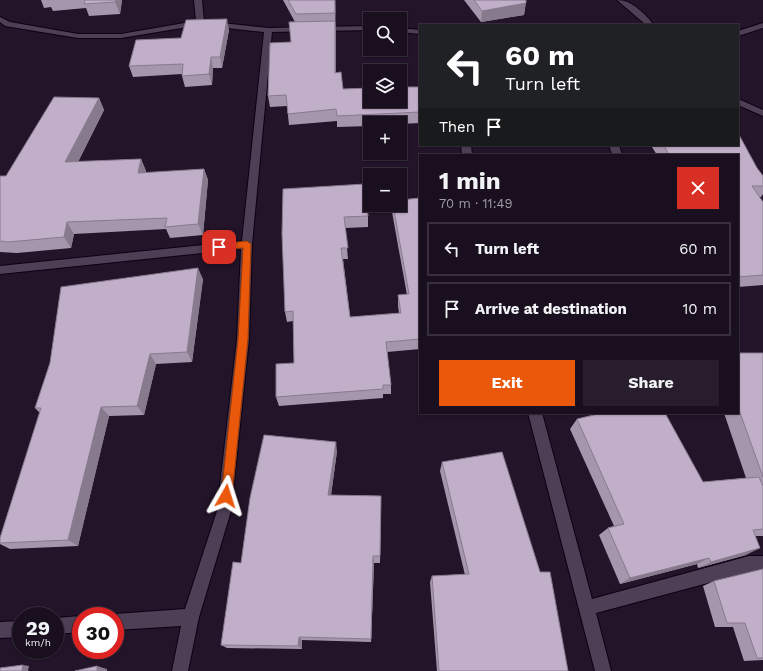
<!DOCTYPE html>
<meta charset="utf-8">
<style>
:root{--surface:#1a0f1f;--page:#271d2c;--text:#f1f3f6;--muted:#9f9ca4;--line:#382f3d;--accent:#ea580c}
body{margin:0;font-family:"Work Sans",sans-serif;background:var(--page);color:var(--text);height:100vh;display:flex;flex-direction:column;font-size:15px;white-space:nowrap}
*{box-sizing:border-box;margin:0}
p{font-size:13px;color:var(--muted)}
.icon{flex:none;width:22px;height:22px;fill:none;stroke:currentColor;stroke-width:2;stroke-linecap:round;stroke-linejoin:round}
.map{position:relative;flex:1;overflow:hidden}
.drawer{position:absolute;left:419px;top:154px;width:320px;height:260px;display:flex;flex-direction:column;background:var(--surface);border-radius:0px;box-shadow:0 1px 3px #0004,0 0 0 1px var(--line)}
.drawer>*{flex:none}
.guide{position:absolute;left:419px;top:24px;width:320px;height:122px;border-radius:0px;box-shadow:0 1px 3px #0004,0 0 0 1px var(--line);background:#202124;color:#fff;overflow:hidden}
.controls{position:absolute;left:363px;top:12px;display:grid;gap:8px}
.controls a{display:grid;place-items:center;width:44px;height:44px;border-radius:0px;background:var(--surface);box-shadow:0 1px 3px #0004,0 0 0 1px var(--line);font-size:20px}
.speed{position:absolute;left:12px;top:607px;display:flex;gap:8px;font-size:20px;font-weight:700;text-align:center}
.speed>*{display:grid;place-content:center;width:52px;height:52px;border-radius:50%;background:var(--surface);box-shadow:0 1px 3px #0004,0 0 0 1px var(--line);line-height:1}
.speed small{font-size:10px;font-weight:400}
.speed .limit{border:6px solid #d22;background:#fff;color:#111}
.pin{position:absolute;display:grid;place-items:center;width:34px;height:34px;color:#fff;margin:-17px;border-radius:8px;box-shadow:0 2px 6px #0006}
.me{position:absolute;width:44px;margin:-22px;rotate:6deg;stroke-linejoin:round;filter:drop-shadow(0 0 3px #0008)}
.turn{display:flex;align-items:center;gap:14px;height:84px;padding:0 20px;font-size:18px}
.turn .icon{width:52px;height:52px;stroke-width:2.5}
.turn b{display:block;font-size:28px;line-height:34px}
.then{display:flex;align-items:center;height:38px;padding:0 20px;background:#0003;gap:8px;font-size:15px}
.round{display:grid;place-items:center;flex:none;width:42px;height:42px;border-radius:0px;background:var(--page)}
.overview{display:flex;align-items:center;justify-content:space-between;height:68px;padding:0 20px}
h1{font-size:24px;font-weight:700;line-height:30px}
.cta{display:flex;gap:8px;margin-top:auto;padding:8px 20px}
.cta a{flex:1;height:46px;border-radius:0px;background:var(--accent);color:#fff;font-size:16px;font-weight:700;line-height:46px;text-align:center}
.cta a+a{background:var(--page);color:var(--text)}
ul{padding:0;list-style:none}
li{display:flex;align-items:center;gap:12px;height:54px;margin:0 8px 6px;padding:0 12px;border:2px solid var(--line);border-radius:0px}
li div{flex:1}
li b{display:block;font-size:15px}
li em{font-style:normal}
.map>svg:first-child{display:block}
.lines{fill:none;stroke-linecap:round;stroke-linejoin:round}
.minor-casing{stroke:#0c0211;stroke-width:2}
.minor{fill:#4f3f56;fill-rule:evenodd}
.wall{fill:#a696ad}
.shaded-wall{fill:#877a8d}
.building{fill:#c1aec9;stroke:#877a8d}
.route{fill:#ea580c;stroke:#983908}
</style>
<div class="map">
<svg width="763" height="671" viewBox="0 0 763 671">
<rect width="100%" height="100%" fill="#231429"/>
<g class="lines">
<defs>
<path id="minor" d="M194,0H202L204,21L268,28L370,26V30L272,32L252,244L249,339L231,511L199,617L188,671H172L181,626L115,630V616H110L115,614L185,609L217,511L237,339L241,249L0,274V266L242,241L264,32L200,25L121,38H78L5,26L0,22V17L10,22L78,34H121L196,21Z
M617,0C632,0 645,14 654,25H646Z
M763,23V28L738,36V31Z
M400,28L420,30V34L400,32Z
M738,99L763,110V116L738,105Z
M461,145H471L472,155H462Z
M609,145H619L622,155H612Z
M528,413H542L592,599L749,556H763V572H749L596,613L611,671H595Z
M81,616V632L55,634V618Z
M21,621V637L0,638V622Z"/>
</defs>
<!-- minor casing -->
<use href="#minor" class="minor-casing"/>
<!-- minor -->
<use href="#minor" class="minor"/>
</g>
<!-- wall -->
<path class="wall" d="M41,0H122L120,14L89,16L86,8L53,11L51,7L44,8Z
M283,0H335L336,73L343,89L420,87V123L400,124V123H370V126L337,127V121L289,125L287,106L270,107L268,96L291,42L295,22Z
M464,0H526L524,15L481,22Z
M229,30L222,68H213L212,85L185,87L182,76V74L133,77L129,66L181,38Z
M99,98L104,110L78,162L141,159L146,171V173L204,169L208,180L203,235L170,238L166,229L74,234L71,248L17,253L0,252V176H6Z
M642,145H738L757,168L763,176V194L761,197H759L763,202V285L738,287V155H657L652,147H643Z
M283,189L368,216V227L345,228L348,259H343L350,317L399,313L398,306V295H407L392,212V205H400L420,198V349L387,352L391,385V394H383V398L279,406L276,397L294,363L293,321L287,322L285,312Z
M203,279L192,362L156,364L144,415L109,416L78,546L10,549L0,544V538L40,413L35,408Z
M738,353H763V536H756L746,555L698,568L697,564L620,584L599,535L608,528L614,526L570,429L577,419L703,482L746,478L724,413H738Z
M337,451L331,495L381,496L380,563H374L371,642L302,640V649L227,648L221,645L241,563Z
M442,462L568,671H437L430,582L432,576L465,575L440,471Z
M763,569V660L744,661L733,627H715L703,586L714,581Z"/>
<!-- shaded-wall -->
<path class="shaded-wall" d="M116,0H122L120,14L115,2Z
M335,0L336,25L335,13Z
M526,3L524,15L481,22L482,11Z
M227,19L229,30L222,68L220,57Z
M335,21L336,32V84L335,73Z
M211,57L213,68L212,85L209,74Z
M99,98L104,110L72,174L65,162Z
M141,159L146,171L143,185L138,173Z
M204,169L208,180L203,235L198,224Z
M67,222L74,234L71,248L64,237Z
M198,268L203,279L192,362L187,352Z
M150,354L156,364L144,415L137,406Z
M101,407L109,416L78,546L68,540Z
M336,442L337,451L330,503L328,495Z
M760,548L746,555L698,568L711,562Z
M373,556L374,563L371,642V639Z
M709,558L697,564L620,584L630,578Z
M299,637L302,640V649L298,646Z
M23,665L29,666L28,671H22Z
M97,666L107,669V671H97Z"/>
<!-- building -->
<path class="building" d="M85,0H116L115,2L84,4Z
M288,0H335V13L296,14Z
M474,0H526V3L482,11Z
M227,19L220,57H211L209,74L182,76L183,64L129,66L136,40L181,38L186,20Z
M335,21V73L341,72L343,89L370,88V101H400V87H420V112L337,116L336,109L288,114L286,95L268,96L270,43L291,42L289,22Z
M54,97L99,98L65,162L141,159L138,173L204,169L198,224L165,227L167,218L67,222L64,237L8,242L0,241V176H6Z
M738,133L757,168L763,176V186H752L763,202V275L738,277V155H669L664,145H738Z
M365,184L368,216L344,217L348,248H341L350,317L401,313L398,295L409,294L393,205H400V200L420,198V339L386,342L391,385H383V389L276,397V364L294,363L293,311L285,312L282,234L283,189Z
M198,268L187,352L150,354L137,406L101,407L68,540L0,543V538L41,408H35L50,363L61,287Z
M738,353H763V477L738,407Z
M602,413H665L703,482L759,477L763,486V529L753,530L760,548L711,562L709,558L630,578L608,528L624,524L577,419Z
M264,435L336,442L328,495L381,496L380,556H373L371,639L299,637L298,646L221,645L233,562L241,563L250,498Z
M502,452L540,572H550L568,671H439L432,576L469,574L442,462Z
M763,569V658H757L745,623H727L714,581Z
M23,665L22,671H0V668Z
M97,666V671H75Z"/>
<!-- route -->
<path class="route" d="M247,241L251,244L248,339L232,496L230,499L226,501L222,499L221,496L238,339L243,248L219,250L215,247L219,244Z"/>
</svg>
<div class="controls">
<a><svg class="icon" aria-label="search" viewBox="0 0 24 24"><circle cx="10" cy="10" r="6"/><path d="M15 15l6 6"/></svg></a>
<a><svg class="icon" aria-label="layers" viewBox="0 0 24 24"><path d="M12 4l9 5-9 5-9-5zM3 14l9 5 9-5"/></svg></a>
<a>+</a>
<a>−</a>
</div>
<div class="speed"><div>29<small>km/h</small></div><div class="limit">30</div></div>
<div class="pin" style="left:219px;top:247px;background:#d93025"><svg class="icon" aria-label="arrive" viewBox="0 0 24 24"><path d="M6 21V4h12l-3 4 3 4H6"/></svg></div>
<svg class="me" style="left:226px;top:496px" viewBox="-20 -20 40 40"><path d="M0-17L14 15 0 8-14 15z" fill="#ea580c" stroke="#fff" stroke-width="4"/></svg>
<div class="guide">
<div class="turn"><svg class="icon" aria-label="left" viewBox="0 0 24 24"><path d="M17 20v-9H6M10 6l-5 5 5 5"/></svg><div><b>60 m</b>Turn left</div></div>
<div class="then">Then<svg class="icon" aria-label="arrive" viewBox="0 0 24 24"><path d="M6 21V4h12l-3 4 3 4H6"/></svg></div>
</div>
<section class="drawer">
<div class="overview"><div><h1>1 min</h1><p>70 m · 11:49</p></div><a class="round" style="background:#d93025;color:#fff"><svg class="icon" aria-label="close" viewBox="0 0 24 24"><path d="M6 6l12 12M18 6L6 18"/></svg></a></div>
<ul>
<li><svg class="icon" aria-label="left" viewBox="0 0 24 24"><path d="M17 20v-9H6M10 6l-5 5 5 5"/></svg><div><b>Turn left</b></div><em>60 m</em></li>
<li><svg class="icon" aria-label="arrive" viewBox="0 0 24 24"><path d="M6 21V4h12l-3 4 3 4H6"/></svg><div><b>Arrive at destination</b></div><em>10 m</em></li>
</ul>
<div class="cta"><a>Exit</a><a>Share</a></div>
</section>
</div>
